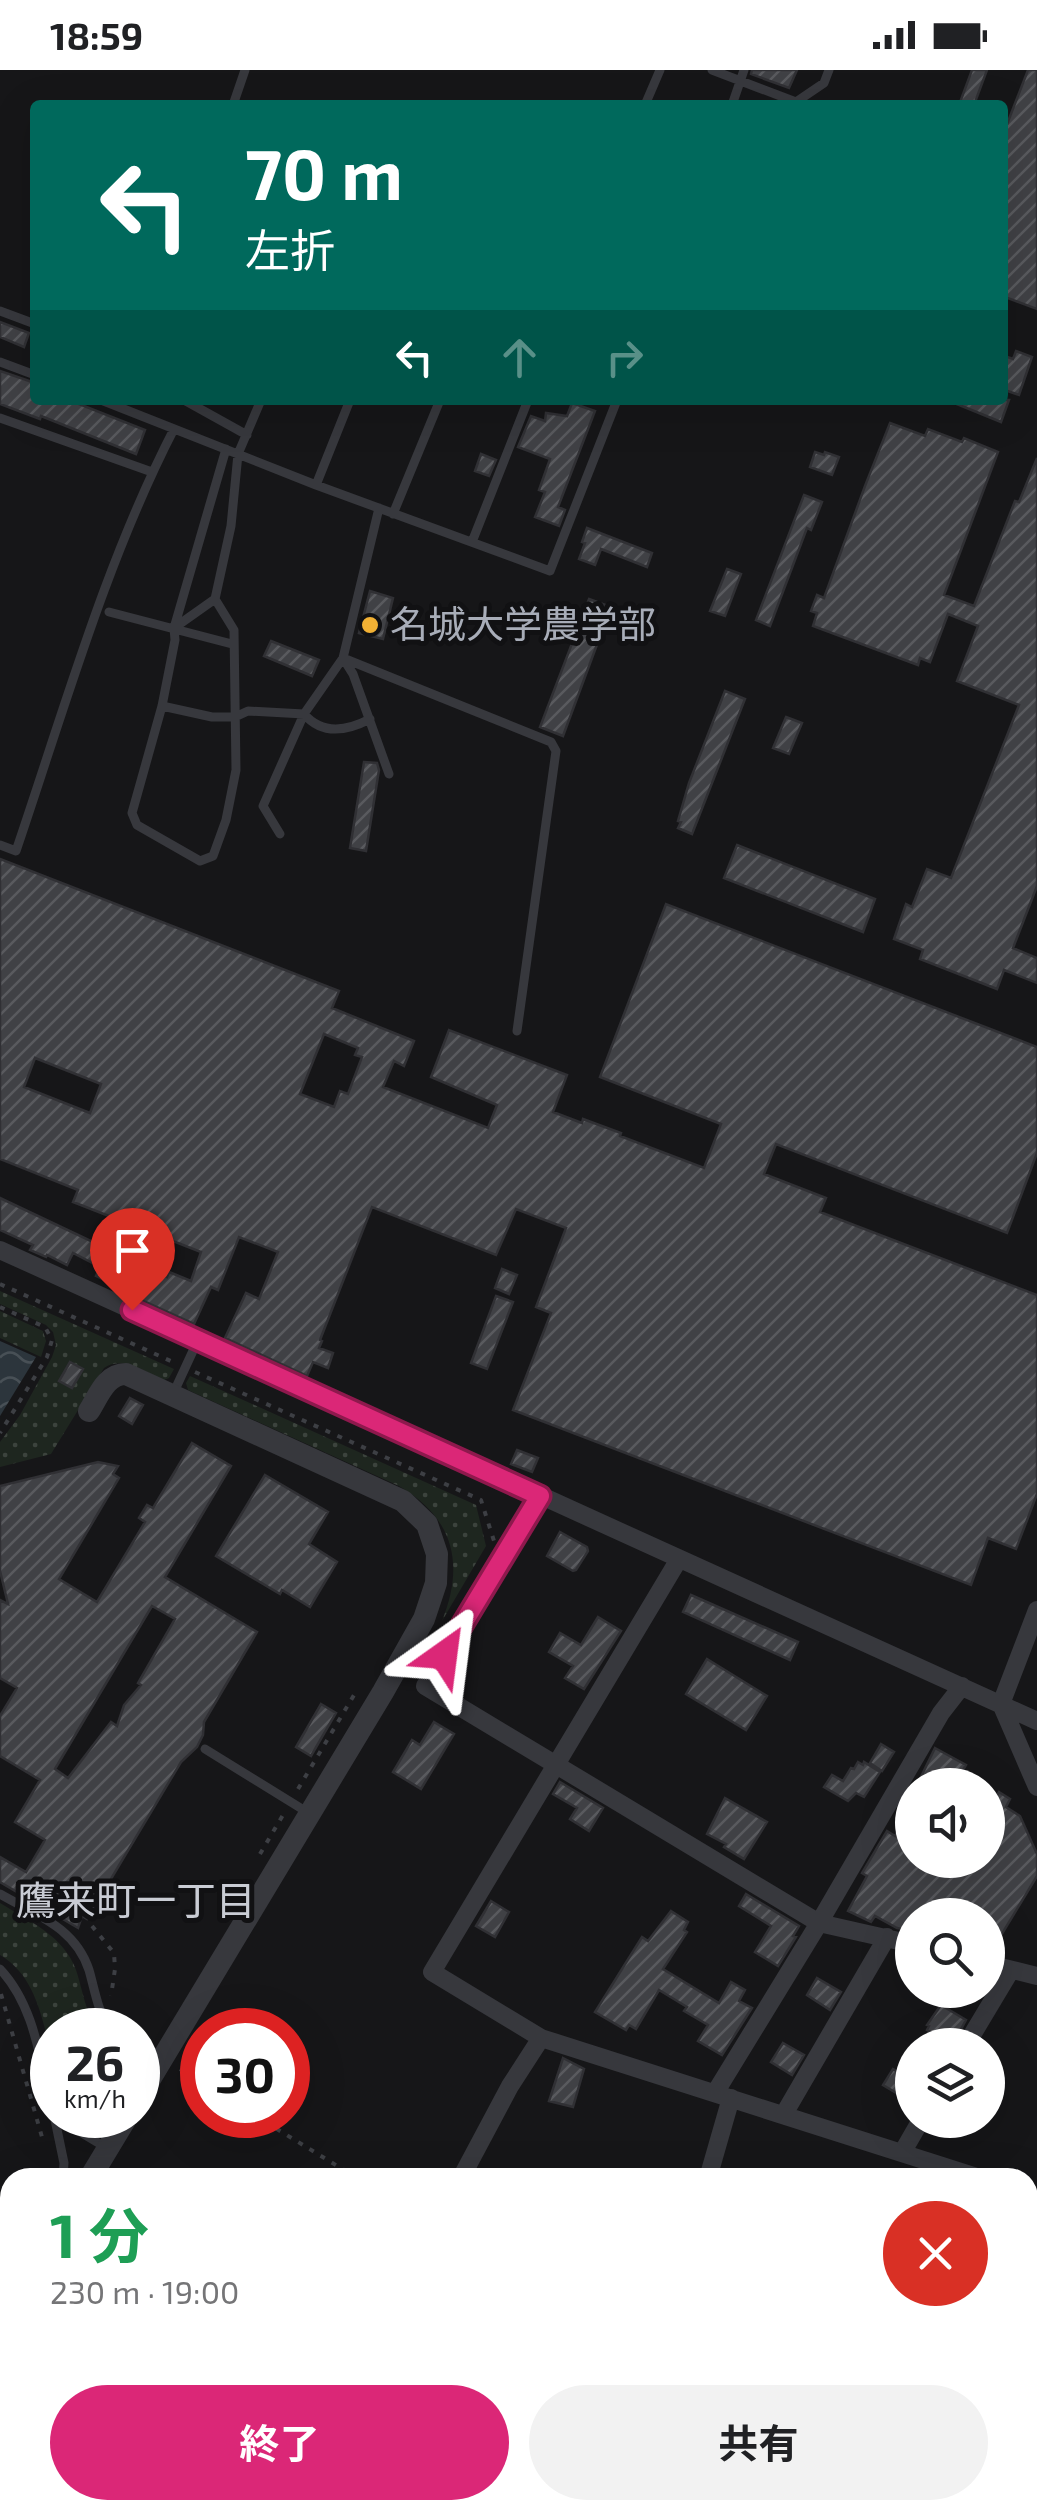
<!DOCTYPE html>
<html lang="ja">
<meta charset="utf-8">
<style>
:root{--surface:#fff;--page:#f2f2f2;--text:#202124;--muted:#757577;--accent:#db2777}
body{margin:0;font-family:"Exo 2","Noto Sans JP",sans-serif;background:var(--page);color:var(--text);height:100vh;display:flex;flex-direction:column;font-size:38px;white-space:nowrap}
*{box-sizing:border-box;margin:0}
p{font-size:32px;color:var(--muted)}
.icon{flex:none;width:55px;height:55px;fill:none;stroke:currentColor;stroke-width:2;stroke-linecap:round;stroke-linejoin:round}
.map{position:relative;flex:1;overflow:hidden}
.drawer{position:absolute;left:0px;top:2098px;width:1038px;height:352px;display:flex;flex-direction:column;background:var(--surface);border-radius:30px 30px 0 0;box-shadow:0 10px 40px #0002}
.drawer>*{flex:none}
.banner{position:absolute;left:30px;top:30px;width:978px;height:305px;border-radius:10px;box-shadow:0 10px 40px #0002;background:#00695c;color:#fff;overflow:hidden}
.controls{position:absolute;left:895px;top:1698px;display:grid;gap:20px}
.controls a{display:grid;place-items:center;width:110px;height:110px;border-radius:50%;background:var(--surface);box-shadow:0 10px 40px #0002;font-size:50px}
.speed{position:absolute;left:30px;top:1938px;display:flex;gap:20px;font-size:50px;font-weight:700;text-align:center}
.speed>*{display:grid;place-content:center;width:130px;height:130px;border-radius:50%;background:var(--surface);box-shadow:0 10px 40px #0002;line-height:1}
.speed small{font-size:25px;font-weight:400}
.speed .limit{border:15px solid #d22;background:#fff;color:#111}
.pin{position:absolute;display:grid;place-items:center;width:85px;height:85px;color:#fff;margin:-102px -42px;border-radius:50% 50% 50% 0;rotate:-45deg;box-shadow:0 0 10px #0007}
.pin .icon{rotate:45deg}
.me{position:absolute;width:110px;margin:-55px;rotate:31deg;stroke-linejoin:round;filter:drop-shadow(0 0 8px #0008)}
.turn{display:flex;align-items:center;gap:35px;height:210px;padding:0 50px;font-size:45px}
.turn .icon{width:130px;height:130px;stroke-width:2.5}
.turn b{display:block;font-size:70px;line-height:85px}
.lanes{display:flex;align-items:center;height:95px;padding:0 50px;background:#0003;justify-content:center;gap:50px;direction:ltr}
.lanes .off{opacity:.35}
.round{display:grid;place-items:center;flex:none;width:105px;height:105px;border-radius:52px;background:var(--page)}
.headline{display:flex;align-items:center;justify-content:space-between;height:170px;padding:0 50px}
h1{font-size:60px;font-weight:700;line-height:75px;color:#1e9e55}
.cta{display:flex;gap:20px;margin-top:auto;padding:20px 50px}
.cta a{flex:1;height:115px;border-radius:60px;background:var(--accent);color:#fff;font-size:40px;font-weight:700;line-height:115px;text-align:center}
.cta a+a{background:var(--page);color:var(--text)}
.status{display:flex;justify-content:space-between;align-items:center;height:70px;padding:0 50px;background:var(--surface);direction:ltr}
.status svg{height:28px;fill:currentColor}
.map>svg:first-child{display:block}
.grass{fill:url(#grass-dots)}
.water{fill:url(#water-waves)}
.building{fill:url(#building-hatch);stroke:#303034;stroke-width:2.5;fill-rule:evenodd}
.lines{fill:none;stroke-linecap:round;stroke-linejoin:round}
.path{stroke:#3d3f44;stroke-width:4;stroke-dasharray:5 8;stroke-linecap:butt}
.service{stroke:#37383d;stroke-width:9}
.minor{stroke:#37383d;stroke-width:18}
.tertiary{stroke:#37383d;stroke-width:22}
.route-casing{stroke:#8e194d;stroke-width:25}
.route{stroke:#db2777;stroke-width:18}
.poi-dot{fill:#f2b134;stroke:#111113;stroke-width:4}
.labels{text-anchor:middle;stroke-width:10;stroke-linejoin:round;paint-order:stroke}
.poi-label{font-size:38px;fill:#a8adb8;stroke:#111113;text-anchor:start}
.neighbourhood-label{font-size:40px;fill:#c9ccd4;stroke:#111113}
</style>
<div class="status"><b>18:59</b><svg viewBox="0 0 49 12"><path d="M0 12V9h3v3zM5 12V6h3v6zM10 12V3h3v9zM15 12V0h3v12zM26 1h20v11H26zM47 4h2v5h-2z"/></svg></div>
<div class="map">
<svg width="1037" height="2449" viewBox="0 0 1037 2449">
<defs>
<pattern id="grass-dots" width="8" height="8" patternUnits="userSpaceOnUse" patternTransform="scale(2.5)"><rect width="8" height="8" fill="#1e261f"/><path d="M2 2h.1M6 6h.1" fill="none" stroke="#3c433d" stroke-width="1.8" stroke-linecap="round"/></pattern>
<pattern id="water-waves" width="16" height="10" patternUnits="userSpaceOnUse" patternTransform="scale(2.5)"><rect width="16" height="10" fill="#2c353c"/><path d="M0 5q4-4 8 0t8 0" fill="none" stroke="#485056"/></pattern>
<pattern id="building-hatch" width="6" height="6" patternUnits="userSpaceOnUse" patternTransform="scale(2.5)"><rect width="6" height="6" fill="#404145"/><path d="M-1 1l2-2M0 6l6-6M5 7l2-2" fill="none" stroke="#595a5e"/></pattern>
</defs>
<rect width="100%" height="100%" fill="#161618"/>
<!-- grass -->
<path class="grass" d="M0,1221L174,1299L169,1308L164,1310C145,1302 123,1285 104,1298L51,1384L0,1397V1372L20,1345L52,1287L56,1275L53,1262L46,1255L0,1234Z
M0,1241L43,1261L46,1271L41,1287L0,1268Z
M190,1306L476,1435L486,1476L442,1551C465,1494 454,1448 399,1416L188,1320L186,1313Z
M0,1833C29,1851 64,1866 76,1900C83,1921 85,1942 98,1960H52V1986C42,1949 36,1906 0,1885Z"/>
<!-- water -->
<path class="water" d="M0,1271L36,1287L0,1346Z"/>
<!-- building -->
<path class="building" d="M752,0H797L789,18L751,4Z
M972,0H987L974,35H959Z
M1028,0H1037V239L1002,226V67Z
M0,252L29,263L24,277L0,267Z
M1016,281L1032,287L1019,325L1002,319V285L1013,289Z
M0,301L35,313V330H69L145,360L136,384L41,346L40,349L0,334Z
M947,330H1009L1001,352Z
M572,333L595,341L558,437L565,440L559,456L535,447L545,422L539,420L550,389L518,377L531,346L545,351L546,343L567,346Z
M890,353L925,366L928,359L962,372L964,368L998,382L944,525L974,536L1015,431L1019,432L1037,388V816L1013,878L1037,888V913L1004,900L997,919L920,889L923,880L894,869L906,834L912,837L927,799L951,808L1019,635L957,611L978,556L948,544L930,592L920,588L918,595L813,556L817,543L811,541L817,525L824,528L865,416Z
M815,382L824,385L825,382L839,387L832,405L810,397Z
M481,384L496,390L489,406L475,401Z
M804,425L822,432L811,460L807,458L770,556L756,550Z
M587,458L652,483L647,497L601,479L595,495L579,489L585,473L582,472Z
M727,499L741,504L725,546L710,541Z
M370,521L393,528L383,569L359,563Z
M589,529L611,537L563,666L540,657Z
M271,571L319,590L312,606L264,586Z
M725,621L745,629L692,764L678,758L681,752L678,751L689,713Z
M786,647L802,653L789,684L773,678Z
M364,692L377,693L379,700L366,781L350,778Z
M737,775L875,829L863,862L724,808Z
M0,789L339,921L332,938L414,971L404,996L394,991L383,1017L488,1058L497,1035L431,1007L449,960L567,1005L553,1042L582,1053L583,1049L621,1063L620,1066L704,1098L721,1054L600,1007L666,834L1037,977V1083L1007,1163L776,1074L764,1104L826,1128L820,1142L1037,1225V1424L1016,1479L988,1468L971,1515L513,1340L551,1243L536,1237L566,1158L516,1139L496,1185L372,1137L320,1270L322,1271L319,1278L333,1283L328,1298L313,1292L307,1306L225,1268L246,1223L259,1229L278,1182L239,1167L218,1220L211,1217L194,1254L130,1225L132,1223L96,1206L100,1197L73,1183L67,1195L47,1185L46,1187L30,1180L33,1175L0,1160V1128L167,1207L169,1202L191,1211L201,1182L73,1132L78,1120L0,1089ZM324,964L358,978L355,985L362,987L348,1024L340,1021L334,1037L300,1024ZM35,988L101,1014L90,1043L24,1017Z
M502,1199L517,1205L509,1224L495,1218Z
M496,1226L513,1232L487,1299L471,1293Z
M70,1292L83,1299L72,1318L59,1311Z
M130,1328L143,1335L132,1354L119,1346Z
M192,1373L231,1396L165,1507L257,1562L204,1652L203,1665L197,1677L181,1692L87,1849L82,1846L78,1858L0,1812V1787L26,1802L45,1770L15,1752L40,1710L0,1686V1646L17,1618L0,1608V1530L8,1534L0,1501V1416L98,1392L118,1396L113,1404L119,1408L59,1509L97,1532L145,1452L139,1448L147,1435L153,1438ZM152,1536L175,1549L138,1613L141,1615L124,1635L117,1656L111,1652L68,1708L55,1699Z
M517,1380L538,1388L532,1402L511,1394Z
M265,1405L328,1442L309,1474L337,1492L310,1537L282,1520L280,1524L216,1486Z
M560,1462L587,1477L588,1481L576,1500L573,1501L547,1486Z
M691,1525L798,1572L790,1590L683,1542Z
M598,1547L621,1561L584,1619L565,1608L573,1596L549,1582L560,1563L581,1575Z
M707,1589L767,1626L746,1660L686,1624Z
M321,1634L336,1643L311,1686L296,1677Z
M434,1652L454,1664L421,1719L393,1702L412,1670L420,1675Z
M881,1674L894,1682L882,1701L870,1693Z
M935,1678L966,1695L954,1715H917Z
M858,1692L863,1695L864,1692L880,1702L864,1727L856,1723L848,1731L824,1717L832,1705L843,1711L851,1698L854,1699Z
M560,1712L603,1738L589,1761L570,1749L577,1738L553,1724Z
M999,1722L1010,1729L1006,1737L1020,1746L1037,1784V1806L991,1882H988V1845H912V1854L907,1860L897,1858L875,1846L871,1852L848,1841L867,1806L862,1803L887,1761L895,1766L912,1738V1790H988V1740Z
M725,1728L767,1752L744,1789L724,1777L726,1774L707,1764Z
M746,1824L799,1856L793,1866L796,1867L778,1896L755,1882L771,1856L739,1836Z
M491,1831L509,1842L495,1867L476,1856Z
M671,1841L688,1852L684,1860L687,1862L663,1899L719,1933L731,1912L745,1920L739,1931L752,1938L722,1985L698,1971L708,1955L684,1941L687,1937L659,1920L636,1959L629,1955L626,1960L595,1942L642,1867L648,1871Z
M817,1908L841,1922L830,1940L807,1925Z
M941,1935L966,1950L953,1974L927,1960L929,1956L927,1955Z
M783,1973L804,1985L792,2005L771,1992Z
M912,1986V2022L908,2030L883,2015L893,1999L901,2004Z
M563,1988L584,1999L573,2037L549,2031Z"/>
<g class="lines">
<!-- path -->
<path class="path" d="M0,1214L173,1292
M0,1237L45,1257L52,1270L47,1287L0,1363
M195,1302L481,1430L494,1471
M298,1719L354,1625
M260,1784L283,1745
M92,1856L114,1883L115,1899L111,1926
M1,1924L44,2074
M180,1999L202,2013
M254,2045L357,2108
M0,2207L10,2190
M0,2299L10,2282
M211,2440L226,2449"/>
<!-- service -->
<path class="service" d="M712,0L796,32L824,13L829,0
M233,35L245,0
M645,35L660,0
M732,35L744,0
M0,241L35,254
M0,292L35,305
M101,330L316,415L550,501L617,330
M184,330L247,365
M0,348L152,402
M316,415L350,330
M393,444L440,330
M472,472L528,330
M215,529L234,560L236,700L226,750L213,786L200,791L137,755L132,743L162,636L175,570L174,558L226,379
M109,542L232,574
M174,558L215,529L231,456L238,384L261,330
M162,636L212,647H235L248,641L304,644C322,665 347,661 370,649
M389,704L353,604L343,588L551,672L556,681L517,961
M280,764L263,736L304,644L343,588L379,438
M0,775L16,781C64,640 106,491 174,359
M173,1324L198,1270
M205,1679L307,1742
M0,1824C36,1845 75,1857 89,1900C95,1921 98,1942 110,1960
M0,1899C35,1936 40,1991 52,2038
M138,1980L157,1992
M54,2045L64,2093L63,2108
M55,2047L105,2077"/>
<!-- minor -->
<path class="minor" d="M0,1180L1037,1651
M540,1426L425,1616L819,1853L912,1874
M679,1489L432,1902L541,1968L980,2108
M1037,1540L1001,1634L1037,1717
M988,1894L1037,1906
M966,1975L1011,1900
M715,2023L819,1853L941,1643L962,1616
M784,2044L887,1867
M902,2083L921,2050
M461,2108L510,2016L541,1968
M708,2108L731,2028
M1028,2126L1037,2130
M816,2440L822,2449
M73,2449L79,2440
M253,2449L258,2440
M625,2449L631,2440"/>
<!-- tertiary -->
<path class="tertiary" d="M89,1341C99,1325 106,1304 126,1304L403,1431L427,1454L437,1484L436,1513L424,1549L383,1622L138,2029
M90,2108L128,2045
M0,2257L10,2241
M0,2334L10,2340
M175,2440L190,2449"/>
</g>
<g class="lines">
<defs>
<path id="route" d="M132,1240L540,1426L444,1585"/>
</defs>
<!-- route casing -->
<use href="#route" class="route-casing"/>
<!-- route -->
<use href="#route" class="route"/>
</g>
<!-- markers -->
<circle class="poi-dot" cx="370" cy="555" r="10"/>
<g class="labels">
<!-- poi labels -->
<g class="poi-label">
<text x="390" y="568">名城大学農学部</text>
</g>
<!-- neighbourhood labels -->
<g class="neighbourhood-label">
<text x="136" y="1845">鷹来町一丁目</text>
</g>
</g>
</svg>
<div class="controls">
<a><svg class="icon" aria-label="sound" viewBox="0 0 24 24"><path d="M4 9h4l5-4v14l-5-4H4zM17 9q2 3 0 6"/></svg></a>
<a><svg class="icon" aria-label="search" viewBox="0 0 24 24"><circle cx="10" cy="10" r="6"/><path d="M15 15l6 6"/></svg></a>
<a><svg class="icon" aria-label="layers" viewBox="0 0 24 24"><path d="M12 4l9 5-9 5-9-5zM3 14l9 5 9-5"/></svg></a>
</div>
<div class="speed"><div>26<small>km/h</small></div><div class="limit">30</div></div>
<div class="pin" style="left:132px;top:1240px;background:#d93025"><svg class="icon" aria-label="arrive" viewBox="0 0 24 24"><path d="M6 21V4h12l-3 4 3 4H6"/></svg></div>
<svg class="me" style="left:444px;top:1585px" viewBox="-20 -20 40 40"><path d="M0-17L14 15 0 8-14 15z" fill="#db2777" stroke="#fff" stroke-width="4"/></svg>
<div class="banner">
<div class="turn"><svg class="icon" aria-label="left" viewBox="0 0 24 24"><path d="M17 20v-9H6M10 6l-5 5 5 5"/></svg><div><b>70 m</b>左折</div></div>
<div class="lanes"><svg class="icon" aria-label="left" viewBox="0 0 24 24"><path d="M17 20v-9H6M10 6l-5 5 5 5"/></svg><svg class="icon off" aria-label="ahead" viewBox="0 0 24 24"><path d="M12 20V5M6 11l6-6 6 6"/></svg><svg class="icon off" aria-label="right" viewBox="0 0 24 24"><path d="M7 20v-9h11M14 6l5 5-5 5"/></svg></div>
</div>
<section class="drawer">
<div class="headline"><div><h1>1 分</h1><p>230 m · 19:00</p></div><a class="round" style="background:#d93025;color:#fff"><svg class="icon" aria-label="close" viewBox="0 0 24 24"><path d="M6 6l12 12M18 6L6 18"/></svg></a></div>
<div class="cta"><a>終了</a><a>共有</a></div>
</section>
</div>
